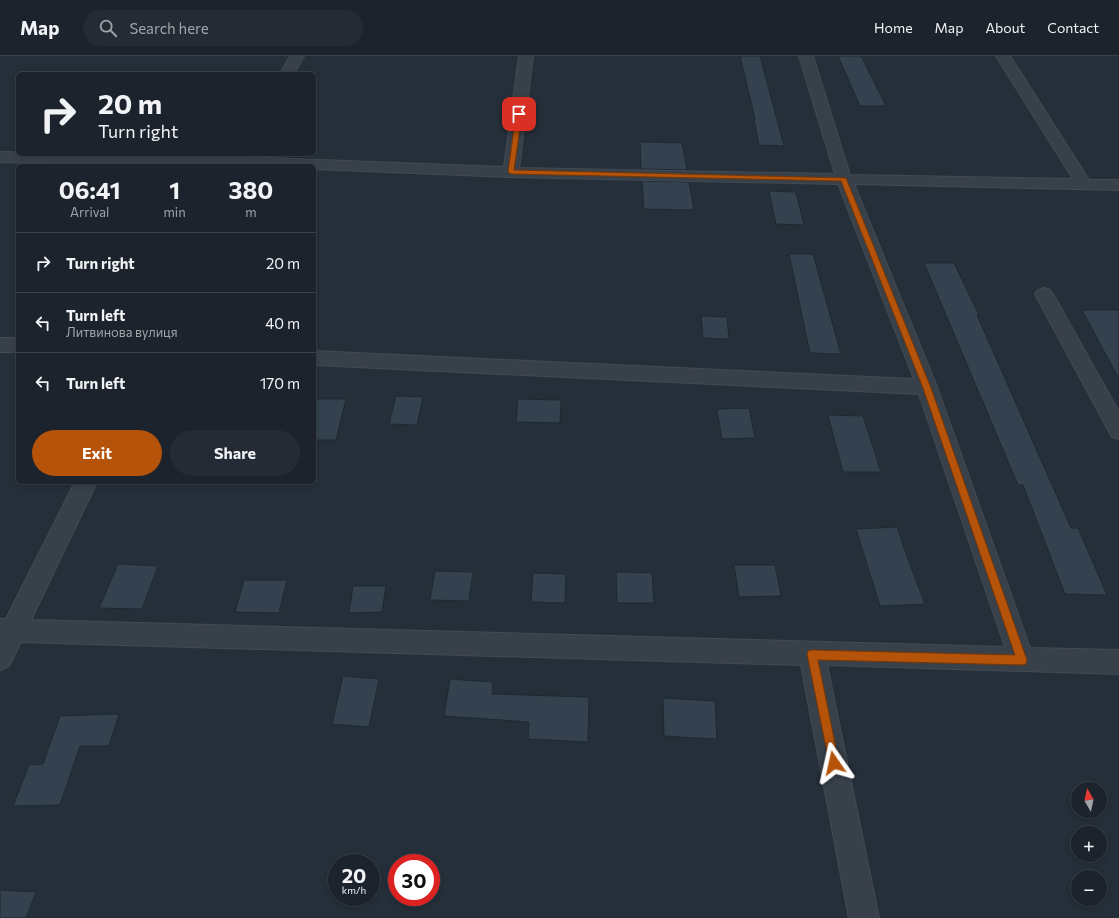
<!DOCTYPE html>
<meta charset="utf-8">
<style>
:root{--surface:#1c232c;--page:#252b34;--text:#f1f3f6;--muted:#a0a4a9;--line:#3a4048;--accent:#b45309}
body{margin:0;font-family:Commissioner,sans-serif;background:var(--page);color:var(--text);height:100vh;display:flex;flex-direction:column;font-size:15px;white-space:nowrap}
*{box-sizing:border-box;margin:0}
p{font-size:13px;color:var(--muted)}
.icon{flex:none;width:22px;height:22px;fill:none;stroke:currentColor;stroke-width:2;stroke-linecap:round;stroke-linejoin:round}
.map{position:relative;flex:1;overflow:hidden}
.drawer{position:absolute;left:16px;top:108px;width:300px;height:320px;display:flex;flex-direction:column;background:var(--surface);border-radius:6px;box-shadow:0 2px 6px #0003,0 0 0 1px var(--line)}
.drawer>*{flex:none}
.top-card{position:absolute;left:16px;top:16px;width:300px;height:84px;border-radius:6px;box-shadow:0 2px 6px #0003,0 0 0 1px var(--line);background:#1c232c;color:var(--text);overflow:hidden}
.needle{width:26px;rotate:351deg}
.fabs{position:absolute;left:1071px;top:726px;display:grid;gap:8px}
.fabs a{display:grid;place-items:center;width:36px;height:36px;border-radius:50%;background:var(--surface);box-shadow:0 2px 6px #0003,0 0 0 1px var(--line);font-size:20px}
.speed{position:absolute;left:328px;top:798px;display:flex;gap:8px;font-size:20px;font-weight:700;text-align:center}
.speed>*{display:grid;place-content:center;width:52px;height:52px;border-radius:50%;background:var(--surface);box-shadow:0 2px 6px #0003,0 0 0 1px var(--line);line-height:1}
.speed small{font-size:10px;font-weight:400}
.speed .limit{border:6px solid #d22;background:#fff;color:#111}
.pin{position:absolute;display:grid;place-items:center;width:34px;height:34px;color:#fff;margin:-17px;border-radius:8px;box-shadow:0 2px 6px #0006}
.me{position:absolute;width:44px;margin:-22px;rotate:349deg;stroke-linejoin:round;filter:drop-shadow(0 0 3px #0008)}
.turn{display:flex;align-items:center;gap:14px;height:84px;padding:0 16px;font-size:18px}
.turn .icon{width:52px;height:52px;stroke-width:2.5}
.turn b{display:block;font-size:28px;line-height:34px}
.eta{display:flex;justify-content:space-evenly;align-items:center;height:68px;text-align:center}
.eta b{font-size:24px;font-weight:700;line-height:28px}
.action{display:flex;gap:8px;margin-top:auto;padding:8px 16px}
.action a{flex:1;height:46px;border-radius:24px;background:var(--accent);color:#fff;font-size:16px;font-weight:700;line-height:46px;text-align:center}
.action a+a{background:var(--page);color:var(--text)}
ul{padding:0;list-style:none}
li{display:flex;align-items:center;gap:12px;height:60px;padding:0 16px;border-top:1px solid var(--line)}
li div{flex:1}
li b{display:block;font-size:15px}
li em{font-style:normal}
header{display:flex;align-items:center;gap:24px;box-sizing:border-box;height:56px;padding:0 20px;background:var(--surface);border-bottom:1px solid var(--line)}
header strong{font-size:19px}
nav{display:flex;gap:22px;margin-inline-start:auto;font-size:14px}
.search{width:280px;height:36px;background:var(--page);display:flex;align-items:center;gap:10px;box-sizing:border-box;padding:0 14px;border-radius:22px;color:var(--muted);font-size:15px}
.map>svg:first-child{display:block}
.building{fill:#34414e;stroke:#202831}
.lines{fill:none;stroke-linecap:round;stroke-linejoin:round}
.street-casing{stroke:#424a53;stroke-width:2}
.street{fill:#38414a;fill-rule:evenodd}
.route{fill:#b45309;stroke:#753606}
</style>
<header>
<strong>Map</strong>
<div class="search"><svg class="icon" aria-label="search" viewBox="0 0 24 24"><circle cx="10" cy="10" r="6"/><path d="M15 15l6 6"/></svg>Search here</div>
<nav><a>Home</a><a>Map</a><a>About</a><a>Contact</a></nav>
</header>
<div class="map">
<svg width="1119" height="862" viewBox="0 0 1119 862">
<rect width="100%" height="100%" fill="#252f3a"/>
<!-- building -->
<path class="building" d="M740,0H760L784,90L759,89L754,63H755Z
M838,0H861L886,50H860Z
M640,86L682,87L687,114L641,113Z
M642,125L689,126L694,154L644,153Z
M769,135L796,136L804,169L776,168Z
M789,198H813L841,298L810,297Z
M924,207H954L979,259H977L1071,472H1078L1107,539L1065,538L1023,429H1018Z
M1082,254H1119V323Z
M701,260L727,261L729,283L703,282Z
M396,340L423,341L417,369L389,368Z
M314,343H346L336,384H314Z
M518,343L561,344L560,367L516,366Z
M749,352L755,382L722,383L717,353Z
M828,359L863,360L881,416H843Z
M897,471L909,506L925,548L880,550L856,473Z
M118,508L158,510L142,553L99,552Z
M734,509H775L781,540L739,541Z
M435,515L473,516L469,545L430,544Z
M616,516L652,517L654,547H617Z
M533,517L566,518L565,547L531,546Z
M244,524H287L279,557L235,556Z
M353,530H386L382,556L349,557Z
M343,620L379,623L369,671L332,668Z
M450,623L493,626L492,638L589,641L588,686L528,683L529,666L444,660Z
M663,642L715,645L717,683L664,680Z
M119,658L109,690H80L60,749L13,750L29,709L43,708L60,660Z
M0,834L36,836L26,862H0Z"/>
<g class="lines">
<defs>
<path id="street" d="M290,0H304L294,18H280Z
M519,0H533L519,112L835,118L799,0H813L850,119L1073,123L996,0H1010L1089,124H1119V134L854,128L937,331L1030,592L1119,594V618L827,609L879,862H849L801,609L21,586L9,610L0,614V563H6L75,426H97L31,564L1005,591L919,338L314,309V295L914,323L838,128L511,121L314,113V110H212L0,106V96L240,101L504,111Z
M1044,232L1050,234L1053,238L1119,356V383L1112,381L1035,238L1038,234Z
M0,282H18V296H0Z"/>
</defs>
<!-- street casing -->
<use href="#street" class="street-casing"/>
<!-- street -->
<use href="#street" class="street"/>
</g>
<!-- route -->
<path class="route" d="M519,56L522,58L514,114L846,122L931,332L1027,604L1026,608L1022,609L818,604L839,707L838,711L834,713L830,711L807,598L808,595L812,594L1015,599L923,332L841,125L511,118L508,116L516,58Z"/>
</svg>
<div class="fabs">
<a><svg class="needle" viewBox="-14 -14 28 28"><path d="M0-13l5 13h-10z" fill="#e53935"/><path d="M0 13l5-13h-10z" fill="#a0a4a9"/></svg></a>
<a>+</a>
<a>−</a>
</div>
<div class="speed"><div>20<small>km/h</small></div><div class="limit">30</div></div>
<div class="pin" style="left:519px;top:58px;background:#d93025"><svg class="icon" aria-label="arrive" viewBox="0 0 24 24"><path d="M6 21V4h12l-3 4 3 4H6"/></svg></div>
<svg class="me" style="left:834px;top:707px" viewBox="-20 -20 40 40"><path d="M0-17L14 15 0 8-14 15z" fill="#b45309" stroke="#fff" stroke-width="4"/></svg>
<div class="top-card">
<div class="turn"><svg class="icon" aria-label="right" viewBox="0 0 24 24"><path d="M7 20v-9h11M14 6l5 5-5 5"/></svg><div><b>20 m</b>Turn right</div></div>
</div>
<section class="drawer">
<div class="eta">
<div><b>06:41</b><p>Arrival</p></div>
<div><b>1</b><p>min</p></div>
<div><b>380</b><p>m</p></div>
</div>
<ul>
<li><svg class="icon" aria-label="right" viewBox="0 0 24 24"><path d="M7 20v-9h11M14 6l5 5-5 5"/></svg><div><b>Turn right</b></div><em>20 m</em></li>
<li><svg class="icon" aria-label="left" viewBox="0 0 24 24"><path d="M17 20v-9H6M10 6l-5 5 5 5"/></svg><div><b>Turn left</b><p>Литвинова вулиця</p></div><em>40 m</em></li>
<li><svg class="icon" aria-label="left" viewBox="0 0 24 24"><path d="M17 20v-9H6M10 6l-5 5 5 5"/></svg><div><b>Turn left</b></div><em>170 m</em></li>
</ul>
<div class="action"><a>Exit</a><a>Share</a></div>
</section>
</div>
